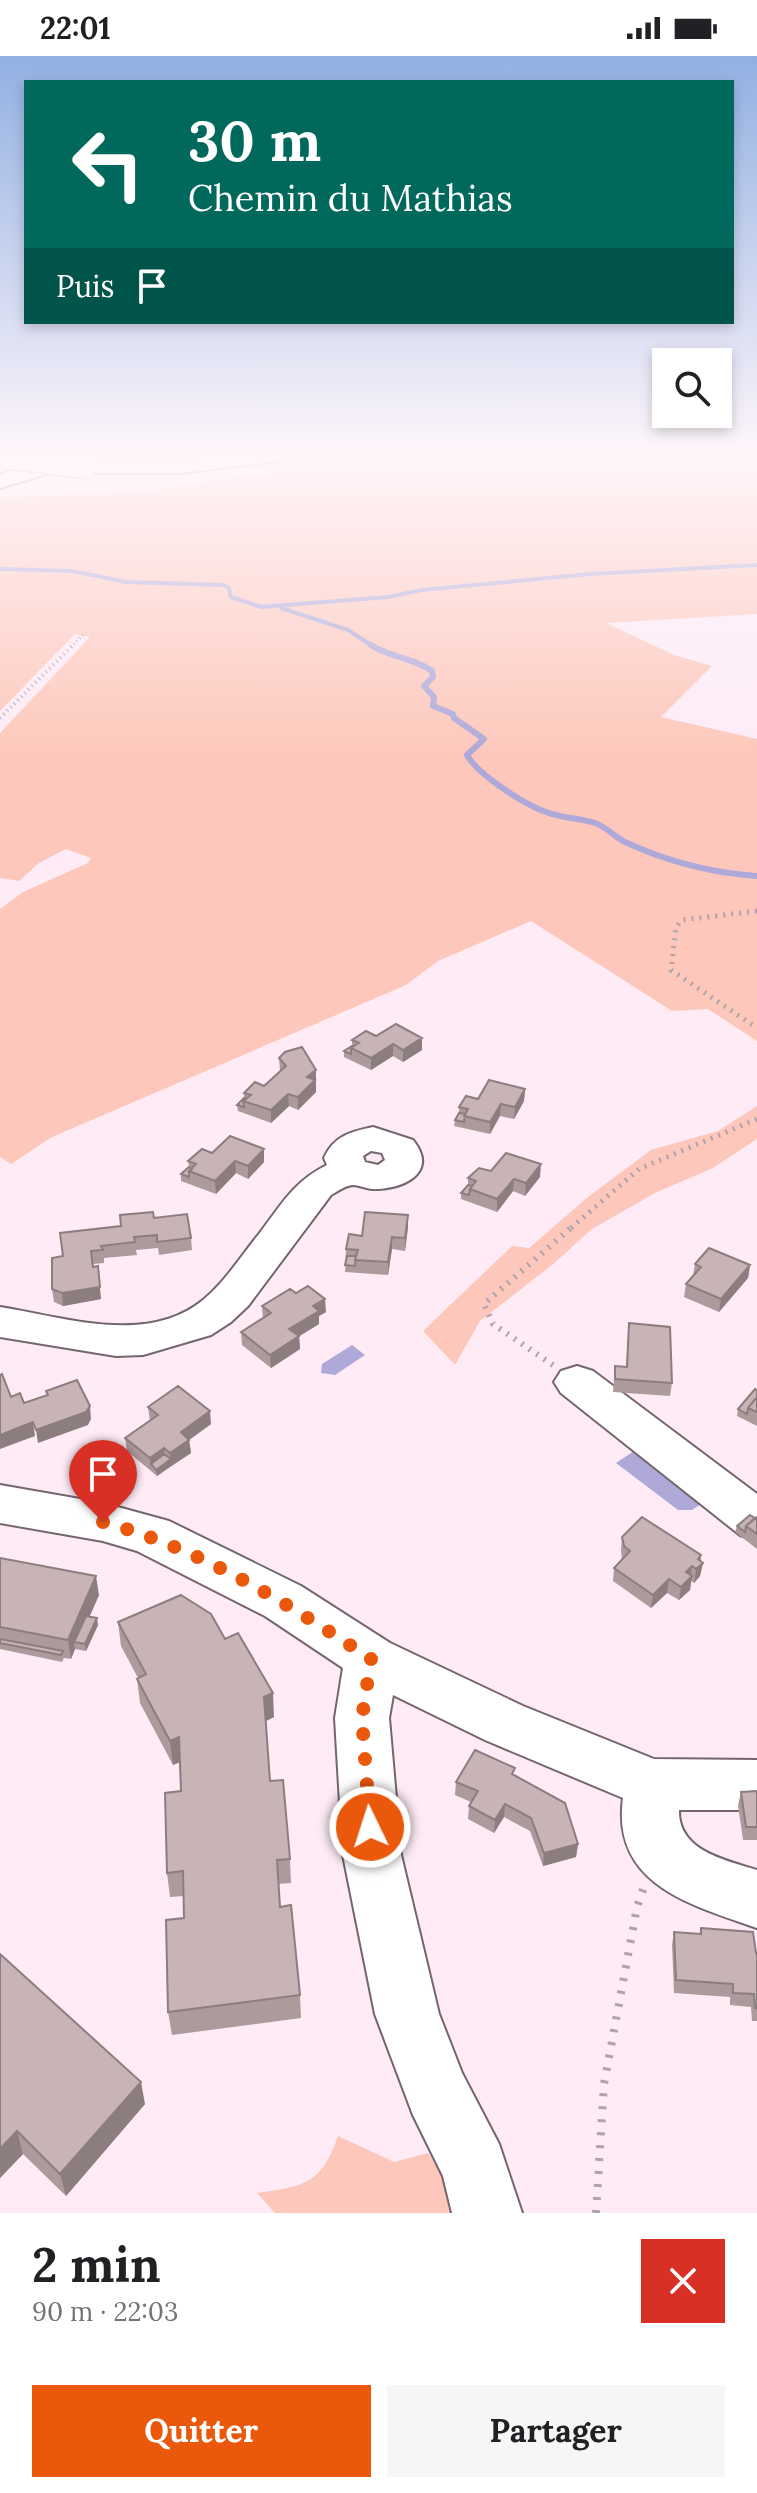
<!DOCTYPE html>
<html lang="fr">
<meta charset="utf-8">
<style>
:root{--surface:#fff;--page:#f6f6f6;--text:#202124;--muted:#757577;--accent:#ea580c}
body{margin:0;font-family:Lora,serif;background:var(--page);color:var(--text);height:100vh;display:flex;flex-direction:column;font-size:30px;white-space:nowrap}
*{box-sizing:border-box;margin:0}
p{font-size:26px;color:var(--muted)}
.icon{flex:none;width:44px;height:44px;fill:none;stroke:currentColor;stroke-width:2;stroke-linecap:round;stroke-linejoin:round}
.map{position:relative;height:2157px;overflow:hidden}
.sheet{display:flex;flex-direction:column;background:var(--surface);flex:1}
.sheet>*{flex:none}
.hud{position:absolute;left:24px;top:24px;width:710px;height:244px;border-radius:0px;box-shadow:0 4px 12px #0003;background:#00695c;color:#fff;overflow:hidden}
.controls{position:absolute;left:652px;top:292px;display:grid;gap:16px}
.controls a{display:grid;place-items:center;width:80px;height:80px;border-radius:0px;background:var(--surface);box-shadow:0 4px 12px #0003;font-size:40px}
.pin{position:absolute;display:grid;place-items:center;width:68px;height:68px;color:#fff;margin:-82px -34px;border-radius:50% 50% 50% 0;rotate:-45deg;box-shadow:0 0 8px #0007}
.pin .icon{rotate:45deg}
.me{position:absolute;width:88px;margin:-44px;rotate:356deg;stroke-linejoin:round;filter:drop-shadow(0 0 6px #0008)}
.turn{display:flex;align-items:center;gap:28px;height:168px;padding:0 32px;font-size:36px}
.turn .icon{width:104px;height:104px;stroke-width:2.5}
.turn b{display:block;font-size:56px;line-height:68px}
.then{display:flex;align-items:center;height:76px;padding:0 32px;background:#0003;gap:16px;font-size:30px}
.round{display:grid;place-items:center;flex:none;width:84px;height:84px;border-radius:0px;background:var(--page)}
.summary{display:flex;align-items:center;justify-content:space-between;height:136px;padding:0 32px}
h1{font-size:48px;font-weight:800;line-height:60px}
.button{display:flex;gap:16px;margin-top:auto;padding:16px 32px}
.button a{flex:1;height:92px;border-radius:0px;background:var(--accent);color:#fff;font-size:32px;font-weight:800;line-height:92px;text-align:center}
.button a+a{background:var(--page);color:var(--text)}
.status{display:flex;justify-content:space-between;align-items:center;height:56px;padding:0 40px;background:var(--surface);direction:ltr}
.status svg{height:22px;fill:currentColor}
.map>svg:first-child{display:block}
.green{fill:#fdc8bb}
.water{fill:#aea9d8}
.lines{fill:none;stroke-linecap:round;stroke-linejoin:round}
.stream-far1{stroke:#aea9d8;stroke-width:4}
.stream{stroke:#aea9d8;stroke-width:6}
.minor-casing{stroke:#75656e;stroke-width:4}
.highway-casing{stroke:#75656e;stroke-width:4}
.path-far4{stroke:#b1a2ab;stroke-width:3;stroke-dasharray:1 3;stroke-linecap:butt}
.path-far3{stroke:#b1a2ab;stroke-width:4;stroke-dasharray:1 4;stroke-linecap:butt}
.path-far2{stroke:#b1a2ab;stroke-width:5;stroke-dasharray:2 6;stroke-linecap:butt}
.path-far1{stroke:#b1a2ab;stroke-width:6;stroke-dasharray:2 7;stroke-linecap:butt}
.path{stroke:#b1a2ab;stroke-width:8;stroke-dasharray:3 10;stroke-linecap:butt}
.minor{fill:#fff;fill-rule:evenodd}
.highway{fill:#fff;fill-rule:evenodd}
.highway-bridge-casing{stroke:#75656e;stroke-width:26;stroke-linecap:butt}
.highway-bridge{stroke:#fff;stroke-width:24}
.wall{fill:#ac9a9d}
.shaded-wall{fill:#8c7d7f}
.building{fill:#c8b3b6;stroke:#8c7d7f;stroke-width:2}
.route{stroke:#ea580c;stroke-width:14;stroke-dasharray:0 25.2}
</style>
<div class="status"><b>22:01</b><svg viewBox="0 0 49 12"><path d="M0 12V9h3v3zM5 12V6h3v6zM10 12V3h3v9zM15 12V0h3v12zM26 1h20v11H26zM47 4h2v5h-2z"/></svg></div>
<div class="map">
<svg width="757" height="2157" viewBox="0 0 757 2157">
<rect width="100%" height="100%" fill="#feebf6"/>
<!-- green -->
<path class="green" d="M412,397H757V558L606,567L674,599L712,610L661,661L757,683V985L708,953L672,955L531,865L438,905L406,929L52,1081L11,1108L0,1101V853L23,836L88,807L91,802L66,793L39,807L19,825L0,822V677L90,581L75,578L0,655V442L141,435Z
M757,1050V1083L713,1112L655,1137L592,1173L552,1209L480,1265L455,1309L423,1275L512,1190L529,1192L588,1141L651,1094L718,1075Z
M338,2080L394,2106L428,2097L467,2157H275L257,2137C304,2130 321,2129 338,2080Z"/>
<!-- water -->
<path class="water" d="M352,1289L365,1299L335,1319L321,1317L322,1308Z
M637,1393L699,1438L701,1448L692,1454H678L616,1407Z"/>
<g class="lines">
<!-- stream-far1 -->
<path class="stream-far1" d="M0,513L72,515L126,526L223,529L229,532L231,541L261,551L388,541L422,534L591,518L757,509
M281,552L348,574L374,591"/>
<!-- stream -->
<path class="stream" d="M371,589C390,602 413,601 432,615L433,621L424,630L434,641L433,650L453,658L454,662L484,683L467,699C478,719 524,748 546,756C561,762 579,762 595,767C607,771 614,781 625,786C666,805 713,817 757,820"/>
<defs>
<path id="minor" d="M373,1071L413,1084C437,1114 409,1131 378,1133C370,1134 362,1130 354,1129C346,1129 338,1135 331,1139L248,1250L231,1266L211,1279L143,1299L116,1300L0,1281V1251C64,1261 147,1290 203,1244C225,1226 241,1200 259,1178C282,1148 293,1126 327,1109L324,1102C334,1080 350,1076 373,1071ZM371,1095L382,1097L385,1104L378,1109L365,1106L363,1100Z
M577,1310L593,1315L757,1438V1484L740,1479L561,1337L554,1326L561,1315Z
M0,1429L103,1447L169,1465L301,1530L390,1587L523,1650L654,1703L757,1704V1754H679C678,1795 725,1804 757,1814V1872C692,1849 611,1829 623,1742L485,1684L393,1639L389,1662L401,1799L439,1958L462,2017L499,2088L522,2157H452L443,2120L413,2059L375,1958L343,1799L335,1662L343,1612L265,1560L137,1495L103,1485L0,1467Z"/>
<path id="highway" d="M73,397H95L94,403H183L239,397H304L293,403L183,417H85L74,410L0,432V418Z"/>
</defs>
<!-- minor casing -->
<use href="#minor" class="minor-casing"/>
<!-- highway casing -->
<use href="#highway" class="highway-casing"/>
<!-- path-far4 -->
<path class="path-far4" d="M71,591L83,579"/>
<!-- path-far3 -->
<path class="path-far3" d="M0,662L73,589"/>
<!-- path-far2 -->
<path class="path-far2" d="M757,855L682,864L676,871L671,914L757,972
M571,1172L639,1113L757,1063"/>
<!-- path-far1 -->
<path class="path-far1" d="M553,1309L493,1268L484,1248L573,1170"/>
<!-- path -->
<path class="path" d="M596,2157L604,2028L637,1851L644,1831"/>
<!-- minor -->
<use href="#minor" class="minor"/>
<!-- highway -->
<use href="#highway" class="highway"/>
<defs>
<path id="highway-bridge" d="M0,400L85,410"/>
</defs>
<!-- highway-bridge casing -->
<use href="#highway-bridge" class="highway-bridge-casing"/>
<!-- highway-bridge -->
<use href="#highway-bridge" class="highway-bridge"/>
</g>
<!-- wall -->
<path class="wall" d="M376,980L422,994L403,1006L393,1000L371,1014L344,1001V995L352,990V984Z
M279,1002L316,1014V1036L298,1054L289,1050L271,1067L238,1055L237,1049L244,1042V1037L264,1030L280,1015Z
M525,1033L524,1045L514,1063L500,1060L490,1078L454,1070L455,1064L459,1057V1051L478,1043Z
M212,1097L264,1106L248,1123L236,1117L216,1138L181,1125V1118L189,1111L188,1105Z
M491,1115L540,1121L525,1140L513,1135L497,1156L461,1143V1137L468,1129V1122Z
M154,1162L191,1182L192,1194L159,1199L158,1192L136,1194L137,1199L104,1202V1207L93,1208L101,1243L63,1250L54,1246L52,1233L63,1200L121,1170Z
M408,1171L405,1195L392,1193L388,1219L345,1216L346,1193L362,1180Z
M695,1208L750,1209L748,1222L719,1256L684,1241L686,1228L693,1220Z
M296,1237L326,1256L319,1260V1268L299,1280L300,1293L271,1312L242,1289L241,1276L263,1263L262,1250Z
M629,1267L672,1327L670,1340L613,1336L615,1310L626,1311Z
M757,1334V1370L737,1360L738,1353Z
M148,1351L211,1368L189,1384L191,1397L157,1420L127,1395L125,1382L150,1365Z
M757,1461V1493L735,1476L737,1470Z
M622,1481L700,1505L703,1507L700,1520L694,1527L691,1525L690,1534L679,1544L667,1537L651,1552L613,1525L614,1512L622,1504L621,1494Z
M0,1502L99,1539L89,1561L98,1569L86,1595L75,1593L71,1603L64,1602L62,1606L0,1593Z
M118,1566L225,1583L274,1661L266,1665L270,1725L290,1803L291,1827L278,1828L280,1851L300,1939L301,1962L172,1979L168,1956L184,1862V1840L170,1841L167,1817L181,1735L180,1706L173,1709L140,1647L137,1623L138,1622L121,1590Z
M514,1720L578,1788L576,1801L543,1810L530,1775L504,1761L494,1777L468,1763L469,1750L471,1746L455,1739L456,1726Z
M757,1735V1784H743L738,1749L741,1736Z
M701,1872L757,1897V1965H752L751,1951L730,1949V1941L674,1937L672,1889L674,1876L699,1878Z
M0,1898L145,2048L66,2140L23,2098L0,2122Z"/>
<!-- shaded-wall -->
<path class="shaded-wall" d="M422,982V994L403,1006V994Z
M393,988V1000L371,1014V1002Z
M316,1014V1036L298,1054V1041L307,1021Z
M525,1033L524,1045L514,1063L515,1051Z
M288,1038L289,1050L271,1067V1054Z
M501,1048L500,1060L490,1078V1066Z
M264,1093V1106L248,1123V1110Z
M235,1105L236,1117L216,1138L215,1125Z
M541,1108L540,1121L525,1140L526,1127Z
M514,1123L513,1135L497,1156V1143Z
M408,1159V1171L405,1195V1182Z
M392,1181V1193L388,1219V1206Z
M750,1209L748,1222L719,1256L721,1243Z
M98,1210L101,1243L63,1250L62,1237Z
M325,1243L326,1256L319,1260V1268L290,1286L289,1273L313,1250Z
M299,1280L300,1293L271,1312L270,1299Z
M90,1350L91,1363L88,1369L38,1387L36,1374Z
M210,1355L211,1368L189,1384L191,1397L171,1410L170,1397L181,1376Z
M33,1366L35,1380L0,1393V1379Z
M164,1392L165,1405L151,1408V1415L150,1402Z
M171,1403V1410L157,1420L156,1414Z
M701,1499L700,1510L703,1507L700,1520L694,1527L698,1503Z
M692,1510L690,1523L692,1520L690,1534L679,1544L681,1531L686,1516Z
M96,1520L99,1539L78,1587L74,1586L75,1593L71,1603L68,1584Z
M669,1523L667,1537L651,1552L653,1539Z
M97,1562L98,1569L86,1595L85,1588Z
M273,1637L274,1661L266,1665L264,1641Z
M179,1681L182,1705L173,1709L170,1685Z
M505,1748L504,1761L494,1777L495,1764Z
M578,1788L576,1801L543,1810L544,1797Z
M141,2026L145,2048L66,2140L60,2118Z
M17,2075L23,2098L0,2122V2093Z"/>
<!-- building -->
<path class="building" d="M396,968L422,982L403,994L393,988L371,1002L351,992L359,987L352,984L366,975L376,980Z
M352,990H354L351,992V998L344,995Z
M302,991L316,1014L307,1021L315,1024L298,1041L288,1038L271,1054L243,1045L251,1039L244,1037L255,1026L264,1030L286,1010L279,1002L285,996Z
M489,1024L525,1033L515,1051L501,1048L490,1066L464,1060L468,1053L459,1051L466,1040L478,1043Z
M244,1042L246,1043L243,1045L244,1051L237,1049Z
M459,1057L465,1058L464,1066L455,1064Z
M230,1080L264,1093L248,1110L235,1105L215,1125L189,1115L196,1108L188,1105L202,1093L212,1097Z
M506,1097L541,1108L526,1127L514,1123L497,1143L470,1133L476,1125L468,1122L479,1112L491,1115Z
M189,1111L192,1113L189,1115V1121L181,1118Z
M468,1129L472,1130L470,1133L469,1139L461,1137Z
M153,1156L154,1162L187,1158L191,1182L157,1186V1179L134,1181L135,1186L101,1190L103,1194L91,1195L93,1211L98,1210L100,1231L62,1237L52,1233V1202L63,1200L60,1177L121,1170L120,1159Z
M365,1156L408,1159L405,1182L392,1181L388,1206L355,1204L358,1194L346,1193L349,1178L362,1180Z
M709,1192L750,1209L721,1243L686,1228L701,1211L695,1208Z
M347,1200H356L355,1210L345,1209Z
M308,1230L325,1243L313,1250L319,1255L289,1273L299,1280L270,1299L241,1276L271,1257L262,1250L290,1233L296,1237Z
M629,1267L670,1271L672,1327L615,1323V1310L627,1311Z
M2,1318L11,1341L20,1337L24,1347L48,1339L46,1335L77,1324L90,1350L86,1356L36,1374L33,1366L0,1379V1319Z
M178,1330L210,1355L181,1376L189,1384L170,1397L164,1392L150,1402L125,1382L158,1359L148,1351Z
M755,1333L757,1334V1341L748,1352L747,1358L738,1353Z
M757,1341V1356L748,1352Z
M164,1398L171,1403L156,1414L151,1408Z
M750,1459L755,1462L746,1470L745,1476L737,1470Z
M642,1461L701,1499L698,1503L703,1507L696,1513L692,1510L686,1516L692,1520L681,1531L669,1523L653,1539L614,1512L630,1495L624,1490L622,1481Z
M757,1461V1478L746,1470Z
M0,1502L96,1520L68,1584L0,1571Z
M181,1539L211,1558L225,1583L238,1577L273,1637L264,1641L270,1725L283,1724L290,1803L277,1804L280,1851L291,1849L300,1939L168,1956L166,1864L184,1862L183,1815L167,1817L165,1737L181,1735L179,1681L170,1685L137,1623L146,1618L118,1566Z
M86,1560L97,1562L85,1588L74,1586Z
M0,1583L63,1595L61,1599L0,1587Z
M475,1694L515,1712L512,1718L565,1747L578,1788L544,1797L531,1762L505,1748L495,1764L469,1750L478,1735L456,1726Z
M757,1735V1771H746L741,1736Z
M701,1872L753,1876L756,1897H757V1952H755L754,1938L733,1937V1928L676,1924L674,1876L701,1878Z
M0,1898L141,2026L60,2118L17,2075L0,2093Z"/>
<!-- sky -->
<linearGradient id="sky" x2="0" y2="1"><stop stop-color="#91b0e2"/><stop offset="0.57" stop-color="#fff6fb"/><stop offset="1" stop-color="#fff6fb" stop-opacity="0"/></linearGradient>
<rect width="757" height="699" fill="url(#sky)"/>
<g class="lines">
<!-- route -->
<path class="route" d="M103,1466C201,1493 287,1547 371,1603L362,1662L370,1771"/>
</g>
</svg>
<div class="controls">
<a><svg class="icon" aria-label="search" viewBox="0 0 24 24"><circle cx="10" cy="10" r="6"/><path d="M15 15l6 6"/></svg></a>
</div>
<div class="pin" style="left:103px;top:1466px;background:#d93025"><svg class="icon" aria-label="arrive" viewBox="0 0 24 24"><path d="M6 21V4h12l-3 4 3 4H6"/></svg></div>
<svg class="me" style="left:370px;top:1771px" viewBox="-20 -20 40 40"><circle r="17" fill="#ea580c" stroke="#fff" stroke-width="3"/><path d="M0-11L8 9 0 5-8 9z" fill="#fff"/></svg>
<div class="hud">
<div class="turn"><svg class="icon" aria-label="left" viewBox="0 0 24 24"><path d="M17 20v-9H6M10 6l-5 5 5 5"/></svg><div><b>30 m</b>Chemin du Mathias</div></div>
<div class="then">Puis<svg class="icon" aria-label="arrive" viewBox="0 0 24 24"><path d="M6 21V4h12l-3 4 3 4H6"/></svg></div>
</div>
</div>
<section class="sheet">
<div class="summary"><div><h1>2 min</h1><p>90 m · 22:03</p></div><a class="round" style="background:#d93025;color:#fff"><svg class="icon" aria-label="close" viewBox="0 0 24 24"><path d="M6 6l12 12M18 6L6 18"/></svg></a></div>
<div class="button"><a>Quitter</a><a>Partager</a></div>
</section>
